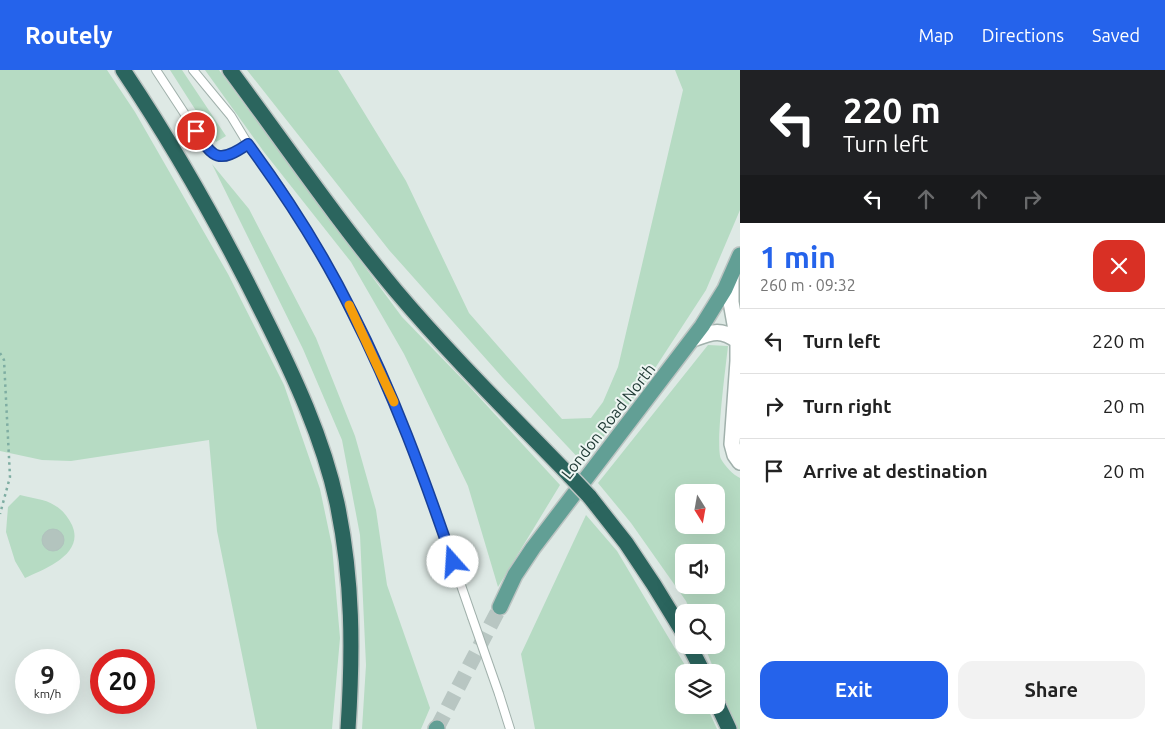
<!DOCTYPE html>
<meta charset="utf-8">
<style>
:root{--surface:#fff;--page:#f2f2f2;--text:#222;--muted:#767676;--line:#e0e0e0;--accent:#2563eb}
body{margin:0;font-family:Ubuntu,sans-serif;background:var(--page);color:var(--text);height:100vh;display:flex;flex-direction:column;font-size:19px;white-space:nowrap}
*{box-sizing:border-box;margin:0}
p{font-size:16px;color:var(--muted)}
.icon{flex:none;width:28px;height:28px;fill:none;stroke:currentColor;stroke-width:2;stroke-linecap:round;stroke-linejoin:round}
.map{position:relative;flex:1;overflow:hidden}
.panel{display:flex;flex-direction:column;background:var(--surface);width:425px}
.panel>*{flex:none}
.hud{background:#202124;color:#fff;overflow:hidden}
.needle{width:32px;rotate:169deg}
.buttons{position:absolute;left:675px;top:414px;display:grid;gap:10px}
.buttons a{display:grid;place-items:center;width:50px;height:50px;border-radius:10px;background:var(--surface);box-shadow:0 5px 20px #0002;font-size:25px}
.speed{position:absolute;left:15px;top:579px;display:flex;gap:10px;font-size:25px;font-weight:700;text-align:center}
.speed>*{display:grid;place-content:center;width:65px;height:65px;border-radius:50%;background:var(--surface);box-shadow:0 5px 20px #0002;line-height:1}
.speed small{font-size:12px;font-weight:400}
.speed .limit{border:8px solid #d22;background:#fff;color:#111}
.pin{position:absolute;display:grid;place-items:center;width:42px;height:42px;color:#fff;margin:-21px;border:2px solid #fff;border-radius:50%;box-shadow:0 1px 5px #0007}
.me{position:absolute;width:55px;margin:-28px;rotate:341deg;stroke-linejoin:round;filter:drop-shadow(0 0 4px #0008)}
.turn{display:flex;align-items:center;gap:18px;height:105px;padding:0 20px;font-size:22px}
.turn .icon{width:65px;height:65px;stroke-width:2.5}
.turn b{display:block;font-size:35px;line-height:42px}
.lanes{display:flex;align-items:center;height:48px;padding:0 20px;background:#0003;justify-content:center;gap:25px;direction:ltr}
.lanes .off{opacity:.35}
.round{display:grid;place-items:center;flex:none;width:52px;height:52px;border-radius:15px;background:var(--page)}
.summary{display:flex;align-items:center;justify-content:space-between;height:85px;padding:0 20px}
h1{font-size:30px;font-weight:600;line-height:38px;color:var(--accent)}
.action{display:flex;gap:10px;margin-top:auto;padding:10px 20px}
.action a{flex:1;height:58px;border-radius:15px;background:var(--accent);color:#fff;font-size:20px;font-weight:600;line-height:58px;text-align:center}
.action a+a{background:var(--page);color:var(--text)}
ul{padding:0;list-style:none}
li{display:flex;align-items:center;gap:15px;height:65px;padding:0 20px;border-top:1px solid var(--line)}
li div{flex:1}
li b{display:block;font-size:19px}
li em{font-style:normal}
header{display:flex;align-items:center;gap:30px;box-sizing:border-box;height:70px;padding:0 25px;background:var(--accent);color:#fff}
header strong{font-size:24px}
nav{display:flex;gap:28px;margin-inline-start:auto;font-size:18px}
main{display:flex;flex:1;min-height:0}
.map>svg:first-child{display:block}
.green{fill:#b6dbc3;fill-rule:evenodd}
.building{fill:#b3c4be;stroke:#b0c3bd}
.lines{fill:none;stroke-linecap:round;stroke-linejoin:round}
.primary-tunnel{stroke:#b8c6c2;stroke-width:15;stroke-dasharray:15 8;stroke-linecap:butt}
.lane-casing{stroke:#a1b1ac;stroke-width:10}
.street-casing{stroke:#a1b1ac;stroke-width:18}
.primary-casing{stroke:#bcc4c2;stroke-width:18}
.highway-casing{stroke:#bcc4c2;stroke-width:18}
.path{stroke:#7eada2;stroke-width:2.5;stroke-dasharray:2.5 4;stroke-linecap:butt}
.lane{stroke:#fff;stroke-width:8}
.street{stroke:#fff;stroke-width:15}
.primary{stroke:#629f95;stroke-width:15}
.highway{stroke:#2b655e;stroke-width:15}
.lane-bridge-casing{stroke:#a1b1ac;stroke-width:10;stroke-linecap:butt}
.highway-bridge-casing{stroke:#bcc4c2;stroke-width:18;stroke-linecap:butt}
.lane-bridge{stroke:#fff;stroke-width:8}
.highway-bridge{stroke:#2b655e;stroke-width:15}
.route-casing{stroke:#184099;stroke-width:12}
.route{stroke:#2563eb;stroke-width:9}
.slow{stroke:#f59e0b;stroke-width:9}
.labels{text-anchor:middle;stroke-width:4;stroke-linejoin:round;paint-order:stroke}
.street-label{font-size:16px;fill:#1f3934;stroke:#eef6f3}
</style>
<header>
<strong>Routely</strong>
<nav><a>Map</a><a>Directions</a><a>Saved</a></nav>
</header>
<main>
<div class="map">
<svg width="740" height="659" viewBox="0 0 740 659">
<rect width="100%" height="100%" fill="#dee9e5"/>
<!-- green -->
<path class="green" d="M0,0H107L135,42L228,204L284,315L312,396L320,419L332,476L340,568L332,659H257L217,461L209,370L71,391L42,390L0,381Z
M170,0H182L226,66L216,72Z
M205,0H219L402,247L468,315L560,415L498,517L468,416L404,284L351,192L264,82Z
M247,0H338L406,111L469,243L562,349L591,348L603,332L618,297L683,20L675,0H740V140L706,220L646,312L583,393L503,308L389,180Z
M212,94L249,139L316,268L355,366L376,440L387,515L430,638L421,659H362L366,595L360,465L342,370L303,279Z
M708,275L728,276C726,295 715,376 721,389C725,396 733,405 740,408V659H737L716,606V602H715L704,575H716V542H691L686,531L631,453L598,413ZM684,422H716V455H684ZM684,482H716V515H684Z
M20,425C31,428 45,429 54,435C62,439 68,447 72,455C85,484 45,499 25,508L15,491L6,462L8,437Z
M586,445L617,481L689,602H684V635H706L717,659H535L521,584Z"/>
<!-- building -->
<path class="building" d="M42 470a11 11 0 1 1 22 0a11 11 0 1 1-22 0Z"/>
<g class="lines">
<!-- primary-tunnel -->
<path class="primary-tunnel" d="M437,658L500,537"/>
<defs>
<path id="lane" d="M156,0L209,81C225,93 233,84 248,74
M193,0L231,46L248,74L281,119L318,179L352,241L392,327L428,420L472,547
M499,624L510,659"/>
<path id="street" d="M731,207V232L738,271V291L732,374L735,385L740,392
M693,269C712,262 721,258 738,271"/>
<path id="primary" d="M500,537L515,505L533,478L702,256L725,219L740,185
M436,659L437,658"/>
<path id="highway" d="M123,0C176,79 222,161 264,246C294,306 323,368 337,433C353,510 353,580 348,659
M230,0C285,74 337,150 396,221C451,286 511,345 570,406
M589,426L626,473L654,515L684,564
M689,575L703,602
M716,631L729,659"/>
</defs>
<!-- lane casing -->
<use href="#lane" class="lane-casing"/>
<!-- street casing -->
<use href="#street" class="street-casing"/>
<!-- primary casing -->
<use href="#primary" class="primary-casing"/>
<!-- highway casing -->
<use href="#highway" class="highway-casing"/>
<!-- path -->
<path class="path" d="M0,283L4,290L10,407L0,444"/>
<!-- lane -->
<use href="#lane" class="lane"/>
<!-- street -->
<use href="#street" class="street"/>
<!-- primary -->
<use href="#primary" class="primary"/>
<!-- highway -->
<use href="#highway" class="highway"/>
<defs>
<path id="lane-bridge" d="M472,547L499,624"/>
<path id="highway-bridge" d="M570,406L589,426"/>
</defs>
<!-- lane-bridge casing -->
<use href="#lane-bridge" class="lane-bridge-casing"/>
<!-- highway-bridge casing -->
<use href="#highway-bridge" class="highway-bridge-casing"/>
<!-- lane-bridge -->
<use href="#lane-bridge" class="lane-bridge"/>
<!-- highway-bridge -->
<use href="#highway-bridge" class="highway-bridge"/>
</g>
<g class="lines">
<defs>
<path id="route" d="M196,61C213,89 219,94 248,74C287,127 323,183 352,242C393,322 424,407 453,492"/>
</defs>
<!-- route casing -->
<use href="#route" class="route-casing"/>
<!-- route -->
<use href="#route" class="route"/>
<!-- slow -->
<path class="slow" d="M349,235L394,332"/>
</g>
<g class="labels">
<!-- street labels -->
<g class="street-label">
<text transform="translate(608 351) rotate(-52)" y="6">London Road North</text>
</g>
</g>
</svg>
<div class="buttons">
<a><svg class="needle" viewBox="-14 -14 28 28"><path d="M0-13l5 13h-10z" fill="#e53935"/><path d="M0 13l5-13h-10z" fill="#767676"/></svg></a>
<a><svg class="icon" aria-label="sound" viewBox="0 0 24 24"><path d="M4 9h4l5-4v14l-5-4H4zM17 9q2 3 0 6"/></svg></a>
<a><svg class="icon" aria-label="search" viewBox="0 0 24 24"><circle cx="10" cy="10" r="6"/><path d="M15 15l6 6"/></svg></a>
<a><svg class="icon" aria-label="layers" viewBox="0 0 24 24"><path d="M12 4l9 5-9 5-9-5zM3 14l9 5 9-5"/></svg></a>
</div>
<div class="speed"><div>9<small>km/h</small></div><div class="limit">20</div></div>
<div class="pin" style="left:196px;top:61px;background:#d93025"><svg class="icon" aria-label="arrive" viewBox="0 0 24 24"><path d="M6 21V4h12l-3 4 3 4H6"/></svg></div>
<svg class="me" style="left:453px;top:492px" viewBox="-20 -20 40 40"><circle r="19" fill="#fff"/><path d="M0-13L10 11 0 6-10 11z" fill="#2563eb"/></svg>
</div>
<section class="panel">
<div class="hud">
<div class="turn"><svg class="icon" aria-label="left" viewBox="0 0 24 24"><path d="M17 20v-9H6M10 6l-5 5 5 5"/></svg><div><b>220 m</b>Turn left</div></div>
<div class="lanes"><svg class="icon" aria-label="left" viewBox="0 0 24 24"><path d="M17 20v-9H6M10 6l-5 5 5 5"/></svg><svg class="icon off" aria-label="ahead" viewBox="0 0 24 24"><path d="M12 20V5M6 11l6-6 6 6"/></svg><svg class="icon off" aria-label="ahead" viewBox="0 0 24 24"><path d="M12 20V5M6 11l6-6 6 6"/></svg><svg class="icon off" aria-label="right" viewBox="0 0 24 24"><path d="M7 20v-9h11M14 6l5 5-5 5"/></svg></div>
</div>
<div class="summary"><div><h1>1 min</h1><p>260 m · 09:32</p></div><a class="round" style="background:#d93025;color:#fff"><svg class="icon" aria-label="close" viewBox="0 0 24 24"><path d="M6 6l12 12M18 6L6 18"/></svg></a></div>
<ul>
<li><svg class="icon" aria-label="left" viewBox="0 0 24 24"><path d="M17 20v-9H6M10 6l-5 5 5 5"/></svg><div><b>Turn left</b></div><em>220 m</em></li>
<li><svg class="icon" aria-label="right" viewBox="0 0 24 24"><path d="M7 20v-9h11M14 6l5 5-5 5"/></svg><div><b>Turn right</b></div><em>20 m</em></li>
<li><svg class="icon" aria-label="arrive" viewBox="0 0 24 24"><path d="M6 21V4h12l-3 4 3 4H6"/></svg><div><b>Arrive at destination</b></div><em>20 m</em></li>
</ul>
<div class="action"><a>Exit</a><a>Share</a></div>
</section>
</main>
